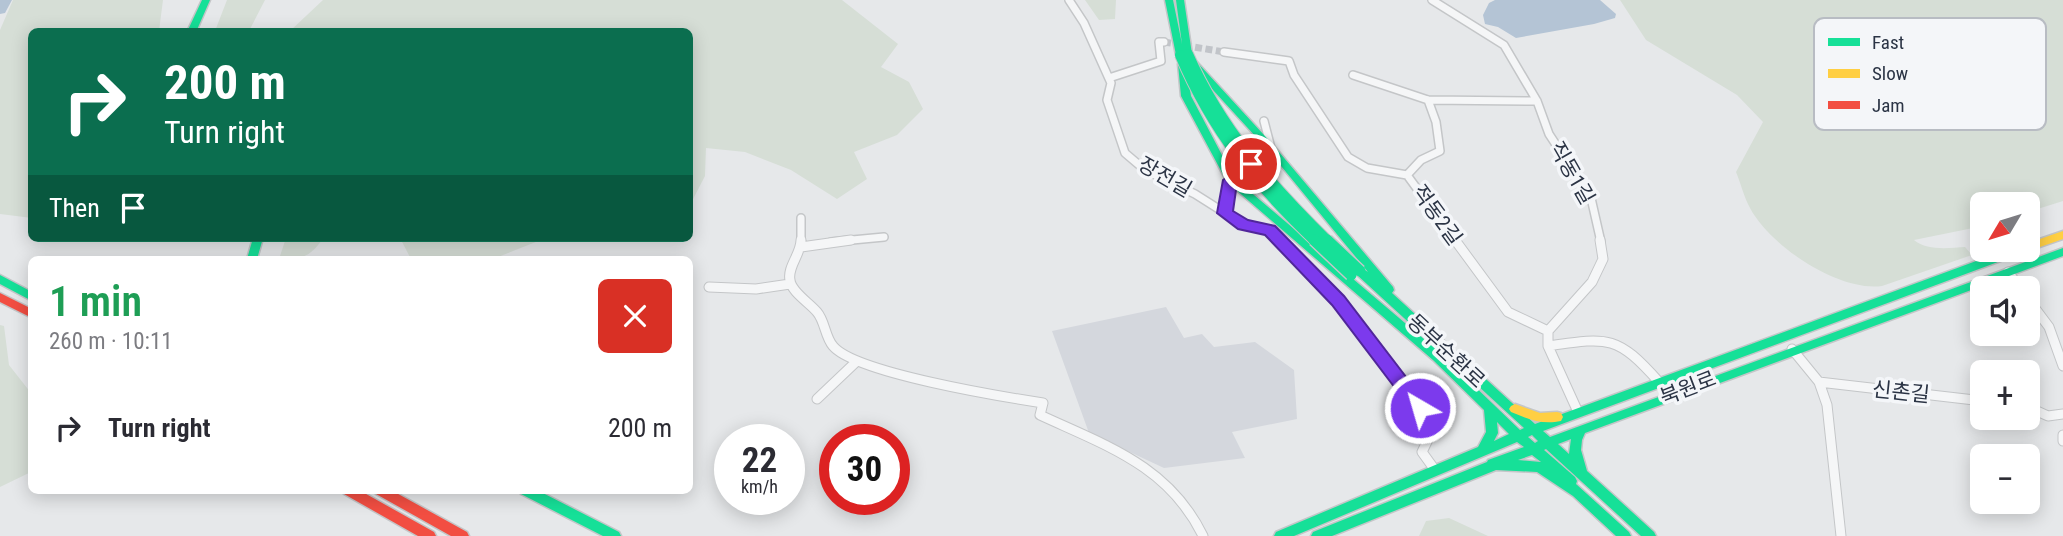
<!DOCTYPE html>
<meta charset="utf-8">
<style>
:root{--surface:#fff;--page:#f2f2f3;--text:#2b2b33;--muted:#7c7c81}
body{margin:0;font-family:"Roboto Condensed","Noto Sans KR",sans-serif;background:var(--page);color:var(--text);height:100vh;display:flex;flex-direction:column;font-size:26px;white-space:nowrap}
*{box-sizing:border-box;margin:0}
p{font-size:23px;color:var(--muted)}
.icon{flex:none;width:38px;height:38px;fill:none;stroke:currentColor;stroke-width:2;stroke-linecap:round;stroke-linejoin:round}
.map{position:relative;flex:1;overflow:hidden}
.sheet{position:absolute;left:28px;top:256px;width:665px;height:238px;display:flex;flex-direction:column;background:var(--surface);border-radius:10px;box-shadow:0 4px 18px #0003}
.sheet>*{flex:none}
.hud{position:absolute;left:28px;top:28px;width:665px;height:214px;border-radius:10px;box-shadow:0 4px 18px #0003;background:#0b6e4f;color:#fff;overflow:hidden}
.needle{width:46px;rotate:232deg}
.controls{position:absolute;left:1970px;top:192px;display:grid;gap:14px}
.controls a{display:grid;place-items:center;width:70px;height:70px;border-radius:10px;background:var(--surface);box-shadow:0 4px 18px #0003;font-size:35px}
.speed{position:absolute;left:714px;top:424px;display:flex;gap:14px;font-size:35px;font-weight:700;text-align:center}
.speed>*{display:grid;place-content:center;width:91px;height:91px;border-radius:50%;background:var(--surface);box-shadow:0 4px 18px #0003;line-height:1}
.speed small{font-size:18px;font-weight:400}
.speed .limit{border:10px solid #d22;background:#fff;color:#111}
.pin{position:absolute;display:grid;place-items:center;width:60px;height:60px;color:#fff;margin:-30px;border:4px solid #fff;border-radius:50%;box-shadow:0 2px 7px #0007}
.me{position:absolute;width:77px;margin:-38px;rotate:322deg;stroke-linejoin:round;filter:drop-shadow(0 0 5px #0008)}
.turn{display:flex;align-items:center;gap:24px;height:147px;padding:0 21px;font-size:32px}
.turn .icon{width:91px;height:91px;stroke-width:2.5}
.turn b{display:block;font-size:49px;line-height:60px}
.then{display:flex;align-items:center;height:66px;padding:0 21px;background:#0003;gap:14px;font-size:26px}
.round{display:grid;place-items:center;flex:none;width:74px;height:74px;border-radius:10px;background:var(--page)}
.overview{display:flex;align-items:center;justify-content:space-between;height:119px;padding:0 21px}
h1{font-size:42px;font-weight:600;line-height:52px;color:#1e9e55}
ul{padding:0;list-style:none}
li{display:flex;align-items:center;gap:21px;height:105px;padding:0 21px}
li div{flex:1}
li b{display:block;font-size:26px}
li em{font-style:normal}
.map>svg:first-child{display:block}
.built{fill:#d4d7dd}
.green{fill:#d6ded6}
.water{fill:#b4c4d5}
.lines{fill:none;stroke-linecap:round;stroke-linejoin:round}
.river{fill:#b4c4d5;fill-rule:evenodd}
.street-tunnel{stroke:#c1c4c9;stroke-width:7;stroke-dasharray:7 3.5;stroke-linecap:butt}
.street-far1-casing{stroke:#c4c6c8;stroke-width:10}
.street-casing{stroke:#c4c6c8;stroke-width:11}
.fast-casing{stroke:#c4c6c8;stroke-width:3}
.slow-casing{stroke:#c4c6c8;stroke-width:3}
.jam-casing{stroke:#c4c6c8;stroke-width:3}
.street-far1{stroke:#f5f6f7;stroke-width:7}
.street{stroke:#f5f6f7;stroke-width:9}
.fast{fill:#16e098;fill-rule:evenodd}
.slow{fill:#ffcf43;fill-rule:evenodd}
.jam{fill:#f24e42;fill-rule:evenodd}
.fast-bridge-far1-casing{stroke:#c4c6c8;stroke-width:12;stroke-linecap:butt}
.fast-bridge-casing{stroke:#c4c6c8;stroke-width:14;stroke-linecap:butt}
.fast-bridge-far1{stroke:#16e098;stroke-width:10}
.fast-bridge{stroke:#16e098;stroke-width:11}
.route{fill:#7c3aed;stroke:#51269a;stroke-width:2}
.labels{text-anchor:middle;stroke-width:7;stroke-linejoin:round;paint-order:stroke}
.street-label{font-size:21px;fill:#2b3445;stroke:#f4f6f9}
.key{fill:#f4f6f9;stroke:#b8bcc3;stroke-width:2}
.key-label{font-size:19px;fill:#2b3445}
</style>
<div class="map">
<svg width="2063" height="536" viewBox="0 0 2063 536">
<rect width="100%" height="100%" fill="#e6e8ea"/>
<!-- built -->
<path class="built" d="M1166,307L1184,338L1202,334L1214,347L1255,342L1294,370L1297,419L1232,432L1245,458L1164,468L1089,433L1052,331Z"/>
<!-- green -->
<path class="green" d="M13,0H163L159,31L32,32V218L0,214V30Z
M227,0H265L249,31H215Z
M323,0H842L898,44L881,67L909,82L923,109L897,135L854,152L867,179L837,199L791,170L745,152L706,148L705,176L690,205V32L290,31Z
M1085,0H1116L1115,19L1099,20Z
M1620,0H2063V201L2028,212V205H1983V226L1914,240C1927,251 1949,248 1965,247L1972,255L1882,286C1839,292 1770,246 1750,208C1744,197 1741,184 1736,172L1763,122L1737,95L1646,40Z
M286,238H320L322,240C309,258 301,259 279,259Z
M400,238H546L493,259H411Z
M0,325L4,326L9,365L31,393V472L0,487Z
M1449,518L1488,536H1419L1426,521Z"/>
<!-- water -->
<path class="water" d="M1495,0H1600L1616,14L1615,18L1594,24L1516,38L1498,27L1485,24L1483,15L1489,3Z"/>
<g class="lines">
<!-- river -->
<path class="river" d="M0,0H12L5,13L0,14Z"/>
<!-- street-tunnel -->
<path class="street-tunnel" d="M1164,42L1224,52"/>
<defs>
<path id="street-far1" d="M1069,0L1084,23L1111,83L1107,100L1125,153L1145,170L1195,194L1244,225L1269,231L1279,242
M1432,0L1504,45L1537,101L1549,134L1591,198L1601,242
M1224,52L1289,61L1294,75L1348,157L1367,168L1407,175L1456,242
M1353,75L1428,100L1537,101
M1109,78L1161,61L1159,42H1164
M1407,175L1421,160L1440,151L1436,122L1428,100
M1225,213L1230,180L1271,148L1264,121
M801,218V242
M831,242L884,237"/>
<path id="street" d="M801,240C801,254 787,267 790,280C791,292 810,303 817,312C825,321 825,337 833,346C855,373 1004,397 1043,403L1040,415C1107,446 1169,466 1203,536
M1278,240L1338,301L1434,427L1422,452L1435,470
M1455,240L1508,312L1548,331
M801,247L851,240
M2008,272L2021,289
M709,287L756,289L790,284
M2028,299L2049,327L2063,366
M1548,346C1609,337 1617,335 1659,382
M1792,349L1819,382L1827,405L1841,536
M1819,382L1983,401
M817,399L857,361
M2028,407L2048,416L2063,414
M1578,412L1548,346V331L1592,282L1603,259L1600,240
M2063,435V441"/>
<path id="fast" d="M202,0H210L196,32H187Z
M1165,0H1173L1182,44L1176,0H1184L1192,54L1191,56L1184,55L1180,58L1176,55Z
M1182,61L1186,64L1191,96L1234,178L1438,351L1520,430L1524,428L1356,274L1355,271L1356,268L1360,267L1368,272L1268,150L1191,66V62H1197L1274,146L1393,287L1394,290L1392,293L1535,424L2006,250H2023L2022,253L1543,431L1550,437L2063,248V256L1585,433L1582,440L1581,450L1587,471L1654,532L1656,536H1641L1546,449L1544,450L1575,477L1577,481L1576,484L1629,532L1631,536H1616L1573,496L1537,472L1496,470L1332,536H1311L1313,532L1487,462L1488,460L1524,447L1517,442L1294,536H1274L1276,532L1478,447L1486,432L1484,410L1433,360L1227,182L1181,96L1178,64ZM1497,422L1509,434L1494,441L1498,433ZM1532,435L1538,441L1535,443L1528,437ZM1571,439L1569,454L1558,444ZM1532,455L1541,462L1518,460Z
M253,238H263L257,259H247Z
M0,275L32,292V301L0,284Z
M519,490H537L619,532L621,536H603L521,494Z"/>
<path id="slow" d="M2063,231V239L2028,251L2026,250H2028V243Z
M1515,404L1540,413L1557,412L1561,413L1563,417L1561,421C1542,425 1528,419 1511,412L1509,409L1511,406Z"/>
<path id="jam" d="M0,293L32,309V318L0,302Z
M342,490H359L434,532L436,536H418L344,494Z
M374,490H391L467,532L469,536H451L376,494Z"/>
</defs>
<!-- street-far1 casing -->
<use href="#street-far1" class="street-far1-casing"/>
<!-- street casing -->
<use href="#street" class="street-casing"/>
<!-- fast casing -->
<use href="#fast" class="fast-casing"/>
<!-- slow casing -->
<use href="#slow" class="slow-casing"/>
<!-- jam casing -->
<use href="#jam" class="jam-casing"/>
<!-- street-far1 -->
<use href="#street-far1" class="street-far1"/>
<!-- street -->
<use href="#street" class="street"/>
<!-- fast -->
<use href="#fast" class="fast"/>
<!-- slow -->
<use href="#slow" class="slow"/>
<!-- jam -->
<use href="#jam" class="jam"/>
<defs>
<path id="fast-bridge-far1" d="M1188,54C1221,129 1271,185 1329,242
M1180,55C1212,131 1256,185 1316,242"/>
<path id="fast-bridge" d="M1314,240L1351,275
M1327,240L1360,271"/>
</defs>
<!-- fast-bridge-far1 casing -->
<use href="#fast-bridge-far1" class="fast-bridge-far1-casing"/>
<!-- fast-bridge casing -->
<use href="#fast-bridge" class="fast-bridge-casing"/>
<!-- fast-bridge-far1 -->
<use href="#fast-bridge-far1" class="fast-bridge-far1"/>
<!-- fast-bridge -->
<use href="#fast-bridge" class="fast-bridge"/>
</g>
<!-- route -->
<path class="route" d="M1251,159L1258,164L1237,183L1233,211L1248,220L1275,226L1344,296L1426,403L1429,408L1426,413L1420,415L1414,413L1332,305L1265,235L1238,229L1217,213L1223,180Z"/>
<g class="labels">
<!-- street labels -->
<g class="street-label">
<text transform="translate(1572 173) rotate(60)" y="7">직동1길</text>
<text transform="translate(1165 177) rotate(30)" y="7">장전길</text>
<text transform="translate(1437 215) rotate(54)" y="7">적동2길</text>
<text transform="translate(1446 351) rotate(43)" y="7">동부순환로</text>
<text transform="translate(1688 388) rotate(-21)" y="7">북원로</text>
<text transform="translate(1901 392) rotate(6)" y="7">신촌길</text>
</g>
</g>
<!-- legend -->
<rect x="1814" y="18" width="232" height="112" rx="10" class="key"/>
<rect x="1828" y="38" width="32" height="8" fill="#16e098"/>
<rect x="1828" y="69" width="32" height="9" fill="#ffcf43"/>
<rect x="1828" y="101" width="32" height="8" fill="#f24e42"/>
<g class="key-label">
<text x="1872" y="49">Fast</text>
<text x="1872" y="80">Slow</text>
<text x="1872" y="112">Jam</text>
</g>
</svg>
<div class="controls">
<a><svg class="needle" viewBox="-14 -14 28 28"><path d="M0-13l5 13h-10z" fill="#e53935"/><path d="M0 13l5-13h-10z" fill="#7c7c81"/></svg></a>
<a><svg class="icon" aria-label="sound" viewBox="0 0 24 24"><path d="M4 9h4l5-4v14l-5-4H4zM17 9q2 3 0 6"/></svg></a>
<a>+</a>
<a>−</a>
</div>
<div class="speed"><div>22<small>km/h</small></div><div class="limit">30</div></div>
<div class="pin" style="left:1251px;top:164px;background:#d93025"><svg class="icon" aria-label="arrive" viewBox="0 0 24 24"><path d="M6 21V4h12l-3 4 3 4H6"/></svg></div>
<svg class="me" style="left:1420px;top:408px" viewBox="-20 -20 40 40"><circle r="17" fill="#7c3aed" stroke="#fff" stroke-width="3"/><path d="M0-11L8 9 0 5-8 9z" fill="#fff"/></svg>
<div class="hud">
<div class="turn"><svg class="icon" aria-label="right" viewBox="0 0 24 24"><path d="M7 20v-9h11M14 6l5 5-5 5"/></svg><div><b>200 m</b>Turn right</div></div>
<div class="then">Then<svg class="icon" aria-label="arrive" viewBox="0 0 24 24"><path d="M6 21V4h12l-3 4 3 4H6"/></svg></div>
</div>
<section class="sheet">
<div class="overview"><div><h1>1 min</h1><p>260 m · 10:11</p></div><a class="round" style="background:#d93025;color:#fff"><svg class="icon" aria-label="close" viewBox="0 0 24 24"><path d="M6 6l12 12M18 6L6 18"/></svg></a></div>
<ul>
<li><svg class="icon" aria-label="right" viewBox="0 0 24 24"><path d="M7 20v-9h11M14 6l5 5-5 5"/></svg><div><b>Turn right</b></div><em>200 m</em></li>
</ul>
</section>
</div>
